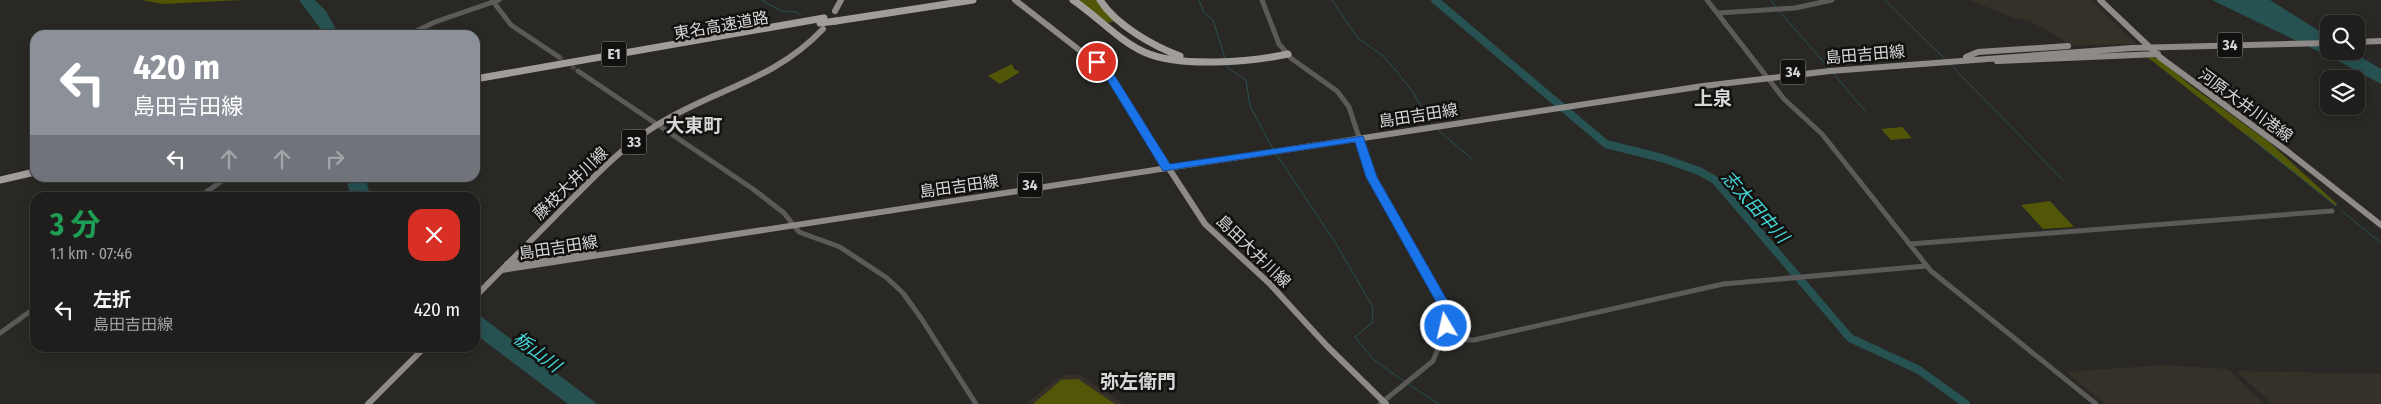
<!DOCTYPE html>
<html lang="ja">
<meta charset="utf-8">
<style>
:root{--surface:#201e1c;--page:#2d2b29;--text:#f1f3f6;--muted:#a2a2a3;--line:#3d3c3b}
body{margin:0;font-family:"Fira Sans Condensed","Noto Sans JP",sans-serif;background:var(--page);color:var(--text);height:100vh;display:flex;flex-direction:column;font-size:19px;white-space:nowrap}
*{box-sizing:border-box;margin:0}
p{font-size:16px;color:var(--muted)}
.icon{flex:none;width:28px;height:28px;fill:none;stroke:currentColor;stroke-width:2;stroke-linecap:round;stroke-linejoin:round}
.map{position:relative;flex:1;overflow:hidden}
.sheet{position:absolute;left:30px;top:192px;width:450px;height:160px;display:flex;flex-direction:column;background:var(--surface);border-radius:15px;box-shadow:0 2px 8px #0003,0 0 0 1px var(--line)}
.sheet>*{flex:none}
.banner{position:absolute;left:30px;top:30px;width:450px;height:152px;border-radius:15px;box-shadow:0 2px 8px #0003,0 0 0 1px var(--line);background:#8c9099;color:#fff;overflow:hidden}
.fabs{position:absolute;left:2320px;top:15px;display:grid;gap:10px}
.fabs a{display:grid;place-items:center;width:45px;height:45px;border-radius:10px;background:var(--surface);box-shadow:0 2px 8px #0003,0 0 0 1px var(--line);font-size:25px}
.pin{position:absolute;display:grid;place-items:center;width:42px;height:42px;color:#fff;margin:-21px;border:2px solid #fff;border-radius:50%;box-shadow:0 1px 5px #0007}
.me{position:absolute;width:55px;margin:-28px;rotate:351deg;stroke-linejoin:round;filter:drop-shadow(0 0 4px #0008)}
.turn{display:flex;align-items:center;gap:18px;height:105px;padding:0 20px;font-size:22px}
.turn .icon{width:65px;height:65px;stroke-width:2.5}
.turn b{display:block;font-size:35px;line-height:42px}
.lanes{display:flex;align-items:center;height:48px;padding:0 20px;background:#0003;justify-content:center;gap:25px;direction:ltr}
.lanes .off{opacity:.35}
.round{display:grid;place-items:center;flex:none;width:52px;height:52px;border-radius:15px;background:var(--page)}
.headline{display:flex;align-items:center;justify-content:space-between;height:85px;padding:0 20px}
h1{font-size:30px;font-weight:700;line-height:38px;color:#1e9e55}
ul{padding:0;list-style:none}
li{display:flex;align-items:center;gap:15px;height:65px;padding:0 20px}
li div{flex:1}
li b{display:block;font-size:19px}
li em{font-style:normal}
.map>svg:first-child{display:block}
.built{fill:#353128}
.green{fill:#525607}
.forest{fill:#515400}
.water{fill:#265252}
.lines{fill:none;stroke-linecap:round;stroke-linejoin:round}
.stream{stroke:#265252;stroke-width:1}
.river{stroke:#265252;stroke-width:8}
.minor-tunnel{stroke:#44423f;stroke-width:5;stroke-dasharray:5 2.5;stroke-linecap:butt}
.minor{stroke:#5c5a59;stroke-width:5}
.major{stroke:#8e8a88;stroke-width:6}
.highway{stroke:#a19d9b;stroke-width:7}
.major-bridge{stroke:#8e8a88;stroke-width:6}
.highway-bridge{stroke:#a19d9b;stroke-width:7}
.route{fill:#1a73e8;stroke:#114b97}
.labels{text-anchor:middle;stroke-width:5;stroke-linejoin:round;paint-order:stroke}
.shield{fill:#121110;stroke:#9d9c9a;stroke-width:1}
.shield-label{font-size:15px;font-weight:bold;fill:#d8d7d5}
.street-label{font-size:16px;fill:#d8d7d5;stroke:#121110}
.water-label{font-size:18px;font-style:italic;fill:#44d6d7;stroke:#121110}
.quarter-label{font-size:19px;font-weight:bold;fill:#d8d7d5;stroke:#121110}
</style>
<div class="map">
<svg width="2381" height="404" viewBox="0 0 2381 404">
<rect width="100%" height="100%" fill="#2a2825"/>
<!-- built -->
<path class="built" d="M1968,0H2090L2137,44L2072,45L2030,21L2015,18Z
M2164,365L2228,369L2264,404H2106L2066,372Z
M2236,371L2381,374V404H2272Z
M1066,375H1080L1124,404H1026L1053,381Z"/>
<!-- green -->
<path class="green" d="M1075,0H1098L1117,21L1106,23Z
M2146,56L2160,59L2190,85L2269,142L2337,204L2336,206Z
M1012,64L1014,69L1020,72L1000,84L988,76Z
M1902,127L1912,138L1891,140L1881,129Z
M2050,201L2074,227L2043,229L2021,205Z
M1078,379L1115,404H1033L1061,380Z"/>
<!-- forest -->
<path class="forest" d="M141,0H242L164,4Z"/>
<!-- water -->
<path class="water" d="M299,0H315L326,11L339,35H325Z
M2212,0H2270L2329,37V51H2351L2381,69V84L2342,63Z
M346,178H365L371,197H351Z
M475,312L584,394L597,404H568L475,334Z"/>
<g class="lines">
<!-- stream -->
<path class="stream" d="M761,0L782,11L796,12L801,16
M1199,0L1204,13L1213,20L1225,58
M1332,0L1358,38L1383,56L1394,68L1412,91L1432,124
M1771,0L1777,8
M1885,0L1945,59
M1779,11L1829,68
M1227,64L1228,68L1246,80L1250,106L1273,149
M1950,64L2063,180
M1833,73L1865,111
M1438,130L1472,159
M2246,134L2336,206
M1277,155L1335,242L1373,307L1372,323L1355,337L1374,360L1405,382
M2343,212L2381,243
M1408,384L1439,404"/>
<!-- river -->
<path class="river" d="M1435,0L1606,144L1662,158L1699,171L1715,180L1850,338L1919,370L1966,404"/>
<!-- minor-tunnel -->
<path class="minor-tunnel" d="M559,57L578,71"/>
<!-- minor -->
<path class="minor" d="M492,0L511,25L559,57
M1262,0L1279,44L1292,59L1337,91L1349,107L1372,177L1436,289L1445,310V332L1433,361L1380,404
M1707,0L1784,99L1822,134L1931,271L2096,404
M1718,13L1795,8L1832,0
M408,35L435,22L499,0
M578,71L753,189L784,213L799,232L840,247L887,278L903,293L921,318L976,404
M198,198L226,178
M1910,244L2332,211
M0,333L35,308
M1443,339L1474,340L1723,284L1926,266"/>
<!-- major -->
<path class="major" d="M1015,0L1105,70L1205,224L1269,283L1327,346L1386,404
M2100,0L2161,58L2287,151L2381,225
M835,11L841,0
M2356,42L2381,41
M1966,57L1978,52L2068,46
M1997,61L2158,54
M507,264L593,252
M502,270L1703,86L1830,71L2132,48
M475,297C505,266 536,236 566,205C594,177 622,147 657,125C714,89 774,81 823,29
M368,404L424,348"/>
<!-- highway -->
<path class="highway" d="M1073,0C1097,16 1118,40 1144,52C1179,68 1251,62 1288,54
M1100,0C1116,25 1153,46 1180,56
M836,21L973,0
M475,79L824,18
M0,180L35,172"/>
<!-- major-bridge -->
<path class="major-bridge" d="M2132,48L2329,43"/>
<!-- highway-bridge -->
<path class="highway-bridge" d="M820,23L836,21"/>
</g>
<!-- route -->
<path class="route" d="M1094,59H1101L1115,76L1170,164L1363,136L1377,177L1447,300L1451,310L1450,329H1441C1437,320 1438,309 1435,300L1366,177L1355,142L1163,171L1106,78L1092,62Z"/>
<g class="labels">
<!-- shield labels -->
<g class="shield">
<rect x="2217.5" y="32.5" width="25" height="25" rx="4"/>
<rect x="601.5" y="41.5" width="25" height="25" rx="4"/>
<rect x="1780.5" y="59.5" width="25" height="25" rx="4"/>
<rect x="621.5" y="129.5" width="25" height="25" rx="4"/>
<rect x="1017.5" y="172.5" width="25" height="25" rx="4"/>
</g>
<g class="shield-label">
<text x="2230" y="50">34</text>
<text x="614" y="59">E1</text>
<text x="1793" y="77">34</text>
<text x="634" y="147">33</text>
<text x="1030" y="190">34</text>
</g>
<!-- street labels -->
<g class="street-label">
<text transform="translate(721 25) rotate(-10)" y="6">東名高速道路</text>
<text transform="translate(1865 54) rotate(-5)" y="6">島田吉田線</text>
<text transform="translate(2246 105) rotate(36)" y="6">河原大井川港線</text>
<text transform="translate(1418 115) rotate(-9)" y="6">島田吉田線</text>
<text transform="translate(570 183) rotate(-44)" y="6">藤枝大井川線</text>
<text transform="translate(959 186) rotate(-8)" y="6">島田吉田線</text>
<text transform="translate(558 247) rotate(-9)" y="6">島田吉田線</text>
<text transform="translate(1254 251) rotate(44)" y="6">島田大井川線</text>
</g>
<!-- water labels -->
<g class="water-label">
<text transform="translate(1755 207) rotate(48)" y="6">志太田中川</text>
<text transform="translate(537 352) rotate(37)" y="6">栃山川</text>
</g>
<!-- quarter labels -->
<g class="quarter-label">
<text x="1713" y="105">上泉</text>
<text x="694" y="132">大東町</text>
<text x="1138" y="388">弥左衛門</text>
</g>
</g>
</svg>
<div class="fabs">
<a><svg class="icon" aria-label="search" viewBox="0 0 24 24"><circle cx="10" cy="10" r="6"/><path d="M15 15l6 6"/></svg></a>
<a><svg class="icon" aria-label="layers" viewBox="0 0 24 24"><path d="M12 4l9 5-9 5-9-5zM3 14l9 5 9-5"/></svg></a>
</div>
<div class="pin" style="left:1097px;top:62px;background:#d93025"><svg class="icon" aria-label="arrive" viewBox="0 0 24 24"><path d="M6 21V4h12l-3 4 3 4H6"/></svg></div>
<svg class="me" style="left:1446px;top:326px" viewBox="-20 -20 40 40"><circle r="17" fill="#1a73e8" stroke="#fff" stroke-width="3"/><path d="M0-11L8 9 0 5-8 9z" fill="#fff"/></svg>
<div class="banner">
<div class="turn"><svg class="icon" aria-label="left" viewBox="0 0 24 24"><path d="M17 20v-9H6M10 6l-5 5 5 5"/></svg><div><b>420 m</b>島田吉田線</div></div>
<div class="lanes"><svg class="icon" aria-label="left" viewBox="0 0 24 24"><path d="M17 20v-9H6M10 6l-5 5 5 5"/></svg><svg class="icon off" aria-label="ahead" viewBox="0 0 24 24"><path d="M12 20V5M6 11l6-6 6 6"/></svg><svg class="icon off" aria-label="ahead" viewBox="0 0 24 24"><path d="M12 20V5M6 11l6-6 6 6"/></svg><svg class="icon off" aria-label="right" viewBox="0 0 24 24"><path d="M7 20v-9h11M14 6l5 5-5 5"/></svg></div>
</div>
<section class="sheet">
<div class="headline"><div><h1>3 分</h1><p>1.1 km · 07:46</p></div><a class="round" style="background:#d93025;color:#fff"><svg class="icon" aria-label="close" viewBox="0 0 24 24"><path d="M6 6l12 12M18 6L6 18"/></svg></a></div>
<ul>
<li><svg class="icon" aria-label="left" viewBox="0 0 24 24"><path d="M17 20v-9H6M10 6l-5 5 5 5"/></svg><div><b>左折</b><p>島田吉田線</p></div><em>420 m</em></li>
</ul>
</section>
</div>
